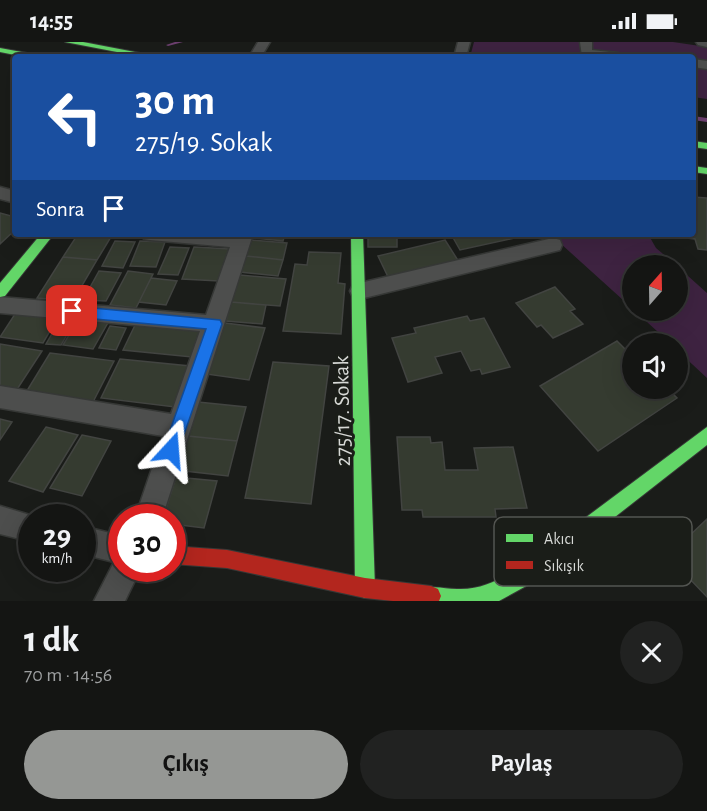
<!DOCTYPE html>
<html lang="tr">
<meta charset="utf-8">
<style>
:root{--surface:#141513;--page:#212221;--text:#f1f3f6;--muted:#9d9fa0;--line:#333433;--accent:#959794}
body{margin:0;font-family:"Alegreya Sans",sans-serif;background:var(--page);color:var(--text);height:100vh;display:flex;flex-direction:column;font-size:22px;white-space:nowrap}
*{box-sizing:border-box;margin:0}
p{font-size:20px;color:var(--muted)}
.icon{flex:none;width:33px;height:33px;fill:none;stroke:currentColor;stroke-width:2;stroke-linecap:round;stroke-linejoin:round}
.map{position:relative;height:559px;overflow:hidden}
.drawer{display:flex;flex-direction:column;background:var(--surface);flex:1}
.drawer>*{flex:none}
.hud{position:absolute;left:12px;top:12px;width:684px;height:183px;border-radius:6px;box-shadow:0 6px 24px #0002,0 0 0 2px var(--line);background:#1a4fa0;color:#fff;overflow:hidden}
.needle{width:39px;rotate:20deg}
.buttons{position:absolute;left:622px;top:213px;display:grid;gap:12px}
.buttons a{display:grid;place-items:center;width:66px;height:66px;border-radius:50%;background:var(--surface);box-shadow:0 6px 24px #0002,0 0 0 2px var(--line);font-size:30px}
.speed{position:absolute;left:18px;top:462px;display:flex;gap:12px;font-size:30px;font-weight:700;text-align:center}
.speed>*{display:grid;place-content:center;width:78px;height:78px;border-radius:50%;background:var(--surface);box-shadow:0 6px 24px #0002,0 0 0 2px var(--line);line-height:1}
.speed small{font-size:15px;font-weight:400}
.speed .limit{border:9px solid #d22;background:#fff;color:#111}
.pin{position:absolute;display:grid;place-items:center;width:51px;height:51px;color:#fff;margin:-26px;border-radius:12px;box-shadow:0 3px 9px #0006}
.me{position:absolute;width:66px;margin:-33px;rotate:19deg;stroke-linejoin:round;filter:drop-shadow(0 0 4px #0008)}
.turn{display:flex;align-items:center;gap:21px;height:126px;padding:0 24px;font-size:27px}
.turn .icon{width:78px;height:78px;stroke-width:2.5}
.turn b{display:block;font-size:42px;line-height:51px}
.then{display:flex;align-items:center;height:57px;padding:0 24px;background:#0003;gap:12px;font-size:22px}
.round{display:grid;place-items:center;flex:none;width:63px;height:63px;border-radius:32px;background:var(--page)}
.overview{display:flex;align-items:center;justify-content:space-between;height:102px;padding:0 24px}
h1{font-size:36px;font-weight:600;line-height:45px}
.primary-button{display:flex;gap:12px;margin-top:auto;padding:12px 24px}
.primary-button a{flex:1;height:69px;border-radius:36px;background:var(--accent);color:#111;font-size:24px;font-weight:600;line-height:69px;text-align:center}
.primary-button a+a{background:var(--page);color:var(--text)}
.status{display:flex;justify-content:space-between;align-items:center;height:42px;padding:0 30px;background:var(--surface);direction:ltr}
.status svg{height:16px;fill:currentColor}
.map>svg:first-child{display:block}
.green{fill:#3e2341}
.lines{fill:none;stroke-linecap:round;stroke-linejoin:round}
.stream{fill:#6d4070;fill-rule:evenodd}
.building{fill:#353b30;stroke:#424441;stroke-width:1.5}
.street-casing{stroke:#363836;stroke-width:3}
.fast-casing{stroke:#363836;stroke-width:2}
.jam-casing{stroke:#363836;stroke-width:2}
.street{fill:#4d4e4d;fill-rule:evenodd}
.fast{fill:#63d668;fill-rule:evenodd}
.jam{fill:#b3261e;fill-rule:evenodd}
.route{fill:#1a73e8;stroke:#114b97;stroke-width:1.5}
.labels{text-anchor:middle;stroke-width:6;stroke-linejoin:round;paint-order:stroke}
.street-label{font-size:22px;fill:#d7d9d6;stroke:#1a1d18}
.key{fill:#1a1d18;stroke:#535551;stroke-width:1.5}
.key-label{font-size:16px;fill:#d7d9d6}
</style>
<div class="status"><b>14:55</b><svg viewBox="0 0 49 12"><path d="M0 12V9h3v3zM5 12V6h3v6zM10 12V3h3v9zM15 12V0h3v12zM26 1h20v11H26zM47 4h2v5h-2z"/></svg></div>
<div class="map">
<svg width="707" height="559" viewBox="0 0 707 559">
<rect width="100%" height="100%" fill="#1a1c19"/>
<!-- green -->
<path class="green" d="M474,0H673L707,5V57L693,55V15H470Z
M550,192H648L656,206L676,223L633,224V267Z
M678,225L707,251V336L678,309V302L670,301L635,269L678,268Z"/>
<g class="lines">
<!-- stream -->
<path class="stream" d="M175,0H183L168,4L166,3Z
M693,74L707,76V80L693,78Z"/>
</g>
<!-- building -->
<path class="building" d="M693,155L707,156V208L698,207L695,197L687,196L685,192H693Z
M0,171L15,175V188L0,202Z
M78,192L111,195L97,218L63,215Z
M255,192H285L283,199L254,196Z
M368,192H397V205H368Z
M451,192H517L519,195L460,208Z
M251,198L287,201L283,218L246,214Z
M445,198L459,220L389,237L378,214Z
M115,199L135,200L123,226L102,224Z
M140,199L165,200L156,225L130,224Z
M170,205L189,206L178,233L158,232Z
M194,205L230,207L219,239L182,237Z
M309,210L341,211L338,241L345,242L341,292L283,289L295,222L307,223Z
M246,214L283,218L278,234L240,230Z
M63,215L97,218L73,259L37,256Z
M99,229L121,231L106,259L83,258Z
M128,229L153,232L136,266L110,263Z
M240,233L286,237L280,264L231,260Z
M151,236L177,239L166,263L139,260Z
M555,245L575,267L570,269L583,282L553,296L541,283L537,285L516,261Z
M231,260L266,263L262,282L226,279Z
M15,272L57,277L43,301L0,295Z
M467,274L470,279L484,276L510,325L482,332L480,327L471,329L461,309L435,315L442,331L408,340L392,296L416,291L414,286Z
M61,276L76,277L61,303L46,302Z
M79,276L109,279L93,307L63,303Z
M137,279L203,285L192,315L123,308Z
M225,281L265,286L249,338L206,332Z
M110,284L126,286L116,308L99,306Z
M617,299L633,315V346H667L677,356L598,409L540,344Z
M0,302L42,309L14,352L0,350Z
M50,311L114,319L93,360L25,352Z
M120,317L190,324L175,365L101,356Z
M273,320L329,324L311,462L245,456Z
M198,360L246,365L237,399L188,394Z
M0,377L12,380L0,398Z
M46,385L78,393L43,450L9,439Z
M82,393L111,399L82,454L50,446Z
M188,394L237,399L228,434L176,428Z
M397,395H430L431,401L442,400L445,428H478L474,406L513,405L527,466L495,467L496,475H423L422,468H402Z
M176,435L217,439L204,486L172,482V476H163Z
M707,477V555L668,514Z"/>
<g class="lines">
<defs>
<path id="street" d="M258,0H270L261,15H249Z
M458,0H470L466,15H454Z
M580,0H592V8L618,11L624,15L582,14Z
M696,0H707V5L698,3Z
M693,17L707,19V27L693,25Z
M0,145L15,149V161L0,157Z
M141,192H253L162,476H135L163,394L0,366V344L171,372L200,289L0,271V255L206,273L230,205L150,198L144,197Z
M553,196L560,198L562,203L560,208L360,257L353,255L350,249L353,243L360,241Z
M0,464L40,476H32V500L0,492Z
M82,484L122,494V526H141L125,559H94L114,520L82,512Z"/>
<path id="fast" d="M65,0H83L161,15H143Z
M0,6L38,13L42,15H25L0,10Z
M693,99L707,101V107L693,105Z
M693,124L707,126V132L693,130Z
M41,192H54L5,254L0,255V241Z
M351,192H363L375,546L372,553L365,556L358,553L355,546Z
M707,385V403L528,543L499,559H423L421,554L424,547C435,543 445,547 457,547C479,548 495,540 514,529Z"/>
<path id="jam" d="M172,504L227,508L365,536L431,544L438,547L441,554L439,559H393L365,556L227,526L172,522Z"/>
</defs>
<!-- street casing -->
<use href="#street" class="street-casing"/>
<!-- fast casing -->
<use href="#fast" class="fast-casing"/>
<!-- jam casing -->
<use href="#jam" class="jam-casing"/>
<!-- street -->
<use href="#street" class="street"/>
<!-- fast -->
<use href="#fast" class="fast"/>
<!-- jam -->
<use href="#jam" class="jam"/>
</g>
<!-- route -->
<path class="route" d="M72,264L220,278L222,282L177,413L171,416L166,413L163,408L206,287L72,275L65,269Z"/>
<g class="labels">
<!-- street labels -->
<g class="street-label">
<text transform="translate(341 369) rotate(-91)" y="8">275/17. Sokak</text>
</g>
</g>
<!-- legend -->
<rect x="494" y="475" width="198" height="69" rx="9" class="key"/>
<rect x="506" y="492" width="27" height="8" fill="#63d668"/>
<rect x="506" y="519" width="27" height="8" fill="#b3261e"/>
<g class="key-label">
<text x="544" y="502">Akıcı</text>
<text x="544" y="529">Sıkışık</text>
</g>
</svg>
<div class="buttons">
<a><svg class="needle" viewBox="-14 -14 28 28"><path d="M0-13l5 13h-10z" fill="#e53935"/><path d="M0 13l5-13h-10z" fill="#9d9fa0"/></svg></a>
<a><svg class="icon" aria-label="sound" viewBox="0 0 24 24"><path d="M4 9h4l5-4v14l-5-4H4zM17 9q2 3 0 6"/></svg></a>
</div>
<div class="speed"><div>29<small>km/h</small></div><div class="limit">30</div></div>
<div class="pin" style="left:72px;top:269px;background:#d93025"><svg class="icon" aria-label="arrive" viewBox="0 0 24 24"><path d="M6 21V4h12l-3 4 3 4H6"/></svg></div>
<svg class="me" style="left:171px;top:408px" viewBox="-20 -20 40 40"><path d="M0-17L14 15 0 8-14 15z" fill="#1a73e8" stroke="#fff" stroke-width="4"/></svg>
<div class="hud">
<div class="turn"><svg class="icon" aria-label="left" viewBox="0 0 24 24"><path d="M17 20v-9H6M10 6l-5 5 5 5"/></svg><div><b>30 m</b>275/19. Sokak</div></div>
<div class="then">Sonra<svg class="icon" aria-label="arrive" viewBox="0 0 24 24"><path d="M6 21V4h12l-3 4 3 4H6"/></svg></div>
</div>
</div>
<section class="drawer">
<div class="overview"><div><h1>1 dk</h1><p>70 m · 14:56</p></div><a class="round"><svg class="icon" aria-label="close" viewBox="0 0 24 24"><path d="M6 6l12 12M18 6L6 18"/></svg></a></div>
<div class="primary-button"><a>Çıkış</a><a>Paylaş</a></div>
</section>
